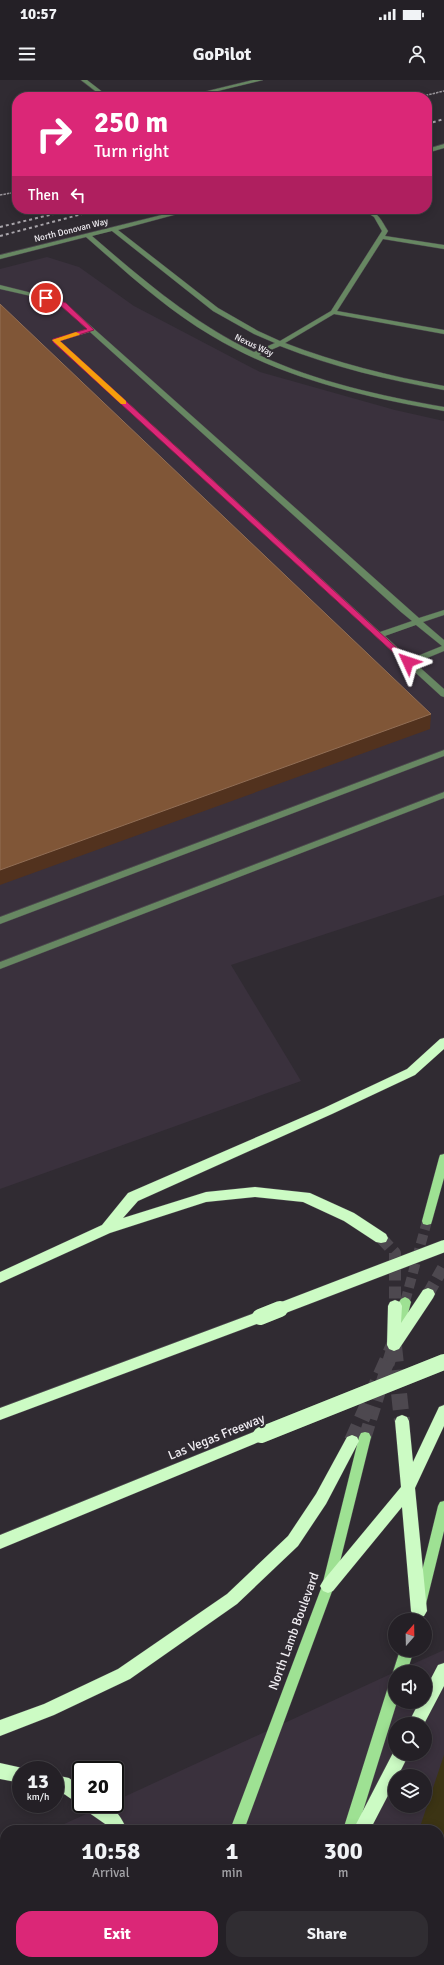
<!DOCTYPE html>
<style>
:root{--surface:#242026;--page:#302d32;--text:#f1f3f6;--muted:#a3a3a7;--line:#413e43;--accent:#db2777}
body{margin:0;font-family:Signika,sans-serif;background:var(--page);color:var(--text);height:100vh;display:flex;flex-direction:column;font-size:15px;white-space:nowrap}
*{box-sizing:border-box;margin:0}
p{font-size:13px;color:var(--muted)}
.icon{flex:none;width:22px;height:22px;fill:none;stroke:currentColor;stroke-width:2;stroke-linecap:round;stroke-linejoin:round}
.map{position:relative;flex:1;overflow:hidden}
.side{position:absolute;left:0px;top:1745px;width:444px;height:140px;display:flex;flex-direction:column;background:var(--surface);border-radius:16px 16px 0 0;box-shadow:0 2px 10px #0003,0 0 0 1px var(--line)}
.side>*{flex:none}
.banner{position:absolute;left:12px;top:12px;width:420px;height:122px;border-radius:16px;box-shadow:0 2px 10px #0003,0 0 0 1px var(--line);background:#db2777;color:#fff;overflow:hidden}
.needle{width:26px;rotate:20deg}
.controls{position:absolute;left:388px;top:1533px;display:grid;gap:8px}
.controls a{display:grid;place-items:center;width:44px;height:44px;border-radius:50%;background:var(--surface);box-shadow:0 2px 10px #0003,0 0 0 1px var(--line);font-size:20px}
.speed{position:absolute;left:12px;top:1681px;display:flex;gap:8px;font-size:20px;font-weight:700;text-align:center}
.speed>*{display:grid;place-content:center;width:52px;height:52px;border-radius:50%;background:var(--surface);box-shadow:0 2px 10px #0003,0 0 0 1px var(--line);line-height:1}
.speed small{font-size:10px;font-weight:400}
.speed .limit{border:2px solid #111;border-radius:6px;background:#fff;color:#111}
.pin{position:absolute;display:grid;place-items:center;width:34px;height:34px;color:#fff;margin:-17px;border:2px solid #fff;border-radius:50%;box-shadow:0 1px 4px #0007}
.me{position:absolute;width:44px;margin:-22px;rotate:312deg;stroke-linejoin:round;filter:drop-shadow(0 0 3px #0008)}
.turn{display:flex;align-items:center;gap:14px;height:84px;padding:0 16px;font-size:18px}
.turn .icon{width:52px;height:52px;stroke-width:2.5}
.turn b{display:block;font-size:28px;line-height:34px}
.then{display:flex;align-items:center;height:38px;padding:0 16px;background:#0003;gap:8px;font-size:15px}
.eta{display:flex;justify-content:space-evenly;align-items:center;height:68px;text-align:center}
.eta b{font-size:24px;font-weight:800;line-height:28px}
.button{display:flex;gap:8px;margin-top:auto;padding:8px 16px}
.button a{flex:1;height:46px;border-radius:16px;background:var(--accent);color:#fff;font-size:16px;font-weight:800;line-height:46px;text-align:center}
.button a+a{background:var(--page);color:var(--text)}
.status{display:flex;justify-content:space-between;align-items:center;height:28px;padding:0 20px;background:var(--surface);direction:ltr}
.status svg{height:11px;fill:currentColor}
header{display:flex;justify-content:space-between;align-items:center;height:52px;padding:0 16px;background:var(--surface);font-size:18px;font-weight:800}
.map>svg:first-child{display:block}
.built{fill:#3a313d;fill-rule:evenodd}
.sand{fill:#3c3414}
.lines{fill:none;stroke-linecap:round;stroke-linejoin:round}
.major-tunnel-far1{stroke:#4d484f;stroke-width:10;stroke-dasharray:10 5;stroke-linecap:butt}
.major-tunnel{stroke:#4d484f;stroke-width:13;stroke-dasharray:13 6;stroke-linecap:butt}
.highway-tunnel-far1{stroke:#4d484f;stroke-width:12;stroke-dasharray:12 6;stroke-linecap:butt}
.highway-tunnel{stroke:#4d484f;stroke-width:16;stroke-dasharray:16 8;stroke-linecap:butt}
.minor-casing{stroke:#4b464d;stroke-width:1}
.major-casing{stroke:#4b464d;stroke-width:1}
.highway-casing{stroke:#4b464d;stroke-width:1}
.path{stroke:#99959b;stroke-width:1.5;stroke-dasharray:2.5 1;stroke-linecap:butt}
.minor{fill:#678762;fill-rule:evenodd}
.major{fill:#9ee193;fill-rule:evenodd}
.highway{fill:#ccfbc4;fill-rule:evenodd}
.rail{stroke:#a9a5ab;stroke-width:2;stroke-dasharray:3 3;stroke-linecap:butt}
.highway-bridge-far1-casing{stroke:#4b464d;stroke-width:13;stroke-linecap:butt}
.highway-bridge-casing{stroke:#4b464d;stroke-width:16;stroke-linecap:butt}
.highway-bridge-far1{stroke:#ccfbc4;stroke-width:12}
.highway-bridge{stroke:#ccfbc4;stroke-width:16}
.shaded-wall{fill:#52321e}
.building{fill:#805637;stroke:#926e54}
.route{fill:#db2777;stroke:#8e194d}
.slow{fill:#f59e0b}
.labels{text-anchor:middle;stroke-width:4;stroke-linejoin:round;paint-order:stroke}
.far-street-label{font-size:9px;fill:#f0edf2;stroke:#302b32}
.near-street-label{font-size:13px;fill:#f0edf2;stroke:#302b32}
</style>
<div class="status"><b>10:57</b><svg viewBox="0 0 49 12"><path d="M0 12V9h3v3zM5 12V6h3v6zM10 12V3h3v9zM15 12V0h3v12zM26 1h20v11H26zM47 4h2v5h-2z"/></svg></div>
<header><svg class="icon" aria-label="menu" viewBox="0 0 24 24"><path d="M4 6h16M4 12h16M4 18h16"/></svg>GoPilot<svg class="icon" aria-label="person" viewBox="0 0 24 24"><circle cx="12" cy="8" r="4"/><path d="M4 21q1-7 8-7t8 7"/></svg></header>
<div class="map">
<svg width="444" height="1885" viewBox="0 0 444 1885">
<rect width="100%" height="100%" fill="#302b32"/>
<!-- built -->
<path class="built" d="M47,177L79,187L134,226L260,292L395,330L444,341V815L231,885L301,1001L0,1109V189Z
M444,1570V1885H0V1773L5,1771V1880H439V1750H51L108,1724H115V1721L395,1592V1622H425V1592H395ZM395,1644H425V1674H395ZM395,1696H425V1726H395Z"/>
<!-- sand -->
<path class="sand" d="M444,1675V1885H374L376,1880H439V1750H419Z"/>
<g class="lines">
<!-- major-tunnel-far1 -->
<path class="major-tunnel-far1" d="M405,1222L427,1141"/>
<!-- major-tunnel -->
<path class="major-tunnel" d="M365,1357L394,1265"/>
<!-- highway-tunnel-far1 -->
<path class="highway-tunnel-far1" d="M381,1158L395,1173V1226
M428,1214L444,1186"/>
<!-- highway-tunnel -->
<path class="highway-tunnel" d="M394,1266L402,1341
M352,1361L394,1265"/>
<defs>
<path id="minor" d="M81,0H87L109,17H103Z
M253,0H263L193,17H183Z
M444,64V68L427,73V69Z
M186,129H196L118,150L218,228L258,251L280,261L331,231L382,151L374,137L362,129C377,129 381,140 388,151L385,156L444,165V169L383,159L337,231L444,250V254L334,234L285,263C337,283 389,296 444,306V310C388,300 333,287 280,266L259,275C317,302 381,316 444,327V331C364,317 282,298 212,256C166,229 126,192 86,157L0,179V175ZM112,151L213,231L254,254L275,263L254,272C193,243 143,200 92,156Z
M0,205L48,217L65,223L419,538L444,530V535L423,542L444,560V571L415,583L444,609V617L441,616L52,260L87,249L61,225L44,219L0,209ZM90,252L401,532L412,541L380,552L60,261ZM416,545L442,566L410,579L385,556Z
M444,670V676L0,844V837Z
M444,712V718L0,889V882Z"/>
<path id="major" d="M444,1074V1098L432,1141L431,1144L427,1145L423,1144L422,1141L439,1078L440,1075Z
M405,1217L409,1219L411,1222L404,1249L402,1252L398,1254L394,1252L392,1249L399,1222L401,1219Z
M365,1352L369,1353L371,1357L334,1506L244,1750H230L322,1506L359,1357L361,1353Z
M444,1421V1451L422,1540H410L438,1426L440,1422Z
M400,1570H414L407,1592H395V1596L393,1592Z
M395,1601V1622H397L357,1750H343L388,1607L390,1603Z
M178,1880H193L191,1885H176Z
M298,1880H312L310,1885H296Z"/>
<path id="highway" d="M444,958V969L415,995L332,1034L138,1121L123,1138L206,1112L255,1107L310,1113L354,1133L386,1154L388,1158L386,1162L381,1163L376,1162L344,1141L303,1122L255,1117L206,1122L110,1153L0,1203V1192L102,1145L128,1113L324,1028L407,989L440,959Z
M428,1208L433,1210L435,1214L433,1218L399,1269L394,1271L389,1269L387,1265L388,1226L390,1222L395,1220L400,1222L402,1226L401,1243L423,1210Z
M260,1231L265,1233L267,1237L265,1241L0,1340V1328Z
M444,1325V1346L415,1408L427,1531L424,1536L419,1538L414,1536L411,1531L402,1427L333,1511L328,1513L323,1511L320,1506L323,1501L401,1407L395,1341L397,1337L402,1335L407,1337L409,1341L413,1382L439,1327Z
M261,1349L266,1351L268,1355L266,1359L0,1469V1455Z
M352,1355L357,1357L359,1361L357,1365L326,1424L298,1466L237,1524L130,1599L54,1635L0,1656V1640L44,1624L118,1589L227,1514L288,1456L316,1414L347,1357Z
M444,1583V1606L424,1644H408L419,1622H425V1610L438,1585Z
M395,1669V1674H409L398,1696H395V1702L370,1750H353Z
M0,1683L27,1689L21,1690V1703L0,1699Z
M55,1695L69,1698L81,1707V1724C107,1724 116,1724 127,1750H110L108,1746L85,1730L83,1724L81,1725C72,1721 65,1712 55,1711Z
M161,1880H179V1885H161Z"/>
</defs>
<!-- minor casing -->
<use href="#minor" class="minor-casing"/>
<!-- major casing -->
<use href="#major" class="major-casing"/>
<!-- highway casing -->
<use href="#highway" class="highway-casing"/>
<!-- path -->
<path class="path" d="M419,17L444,11
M0,115L17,112"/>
<!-- minor -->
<use href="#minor" class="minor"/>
<!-- major -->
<use href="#major" class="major"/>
<!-- highway -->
<use href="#highway" class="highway"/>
<!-- rail -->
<path class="rail" d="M427,44L444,39
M0,147L74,129
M0,156L101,129"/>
<defs>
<path id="highway-bridge-far1" d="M277,1230L444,1166"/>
<path id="highway-bridge" d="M260,1237L280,1229
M261,1355L444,1282"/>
</defs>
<!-- highway-bridge-far1 casing -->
<use href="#highway-bridge-far1" class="highway-bridge-far1-casing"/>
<!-- highway-bridge casing -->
<use href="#highway-bridge" class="highway-bridge-casing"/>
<!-- highway-bridge-far1 -->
<use href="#highway-bridge-far1" class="highway-bridge-far1"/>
<!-- highway-bridge -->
<use href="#highway-bridge" class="highway-bridge"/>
</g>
<!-- shaded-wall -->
<path class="shaded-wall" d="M431,634L430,649L0,805V790Z"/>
<!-- building -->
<path class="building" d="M0,224L431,634L0,790Z"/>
<!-- route -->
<path class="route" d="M46,216L66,223L94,250L60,261L411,581V584H406L53,262V259L87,249L61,226L44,219V216Z"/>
<!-- slow -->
<path class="slow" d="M76,252L80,254L79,255L60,261L126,321V324H121L52,260Z"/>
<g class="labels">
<!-- far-street labels -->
<g class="far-street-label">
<text transform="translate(71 150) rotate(-14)" y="3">North Donovan Way</text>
<text transform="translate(254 265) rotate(25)" y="3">Nexus Way</text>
</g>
<!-- near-street labels -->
<g class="near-street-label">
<text transform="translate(216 1356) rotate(-22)" y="5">Las Vegas Freeway</text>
<text transform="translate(293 1551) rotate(-70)" y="5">North Lamb Boulevard</text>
</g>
</g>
</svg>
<div class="controls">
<a><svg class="needle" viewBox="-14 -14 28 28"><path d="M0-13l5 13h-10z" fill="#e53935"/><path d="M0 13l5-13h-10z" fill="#a3a3a7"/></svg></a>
<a><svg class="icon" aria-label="sound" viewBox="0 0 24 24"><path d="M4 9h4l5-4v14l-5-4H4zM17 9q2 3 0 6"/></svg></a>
<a><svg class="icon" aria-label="search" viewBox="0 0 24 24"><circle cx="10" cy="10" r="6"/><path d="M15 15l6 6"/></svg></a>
<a><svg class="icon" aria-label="layers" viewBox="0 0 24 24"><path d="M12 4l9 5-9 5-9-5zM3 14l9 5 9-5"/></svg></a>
</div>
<div class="speed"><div>13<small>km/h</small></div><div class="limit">20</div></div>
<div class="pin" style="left:46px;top:218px;background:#d93025"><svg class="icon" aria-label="arrive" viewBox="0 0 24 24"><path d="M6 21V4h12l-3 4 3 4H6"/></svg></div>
<svg class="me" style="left:408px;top:582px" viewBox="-20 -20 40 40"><path d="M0-17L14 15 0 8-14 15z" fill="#db2777" stroke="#fff" stroke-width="4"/></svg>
<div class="banner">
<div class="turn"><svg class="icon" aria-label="right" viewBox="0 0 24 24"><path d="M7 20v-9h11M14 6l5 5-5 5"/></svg><div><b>250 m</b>Turn right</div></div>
<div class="then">Then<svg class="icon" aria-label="left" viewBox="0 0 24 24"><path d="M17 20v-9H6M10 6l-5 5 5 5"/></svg></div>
</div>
<section class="side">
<div class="eta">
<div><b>10:58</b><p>Arrival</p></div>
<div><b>1</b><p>min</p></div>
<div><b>300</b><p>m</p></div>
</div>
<div class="button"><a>Exit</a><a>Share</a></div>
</section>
</div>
